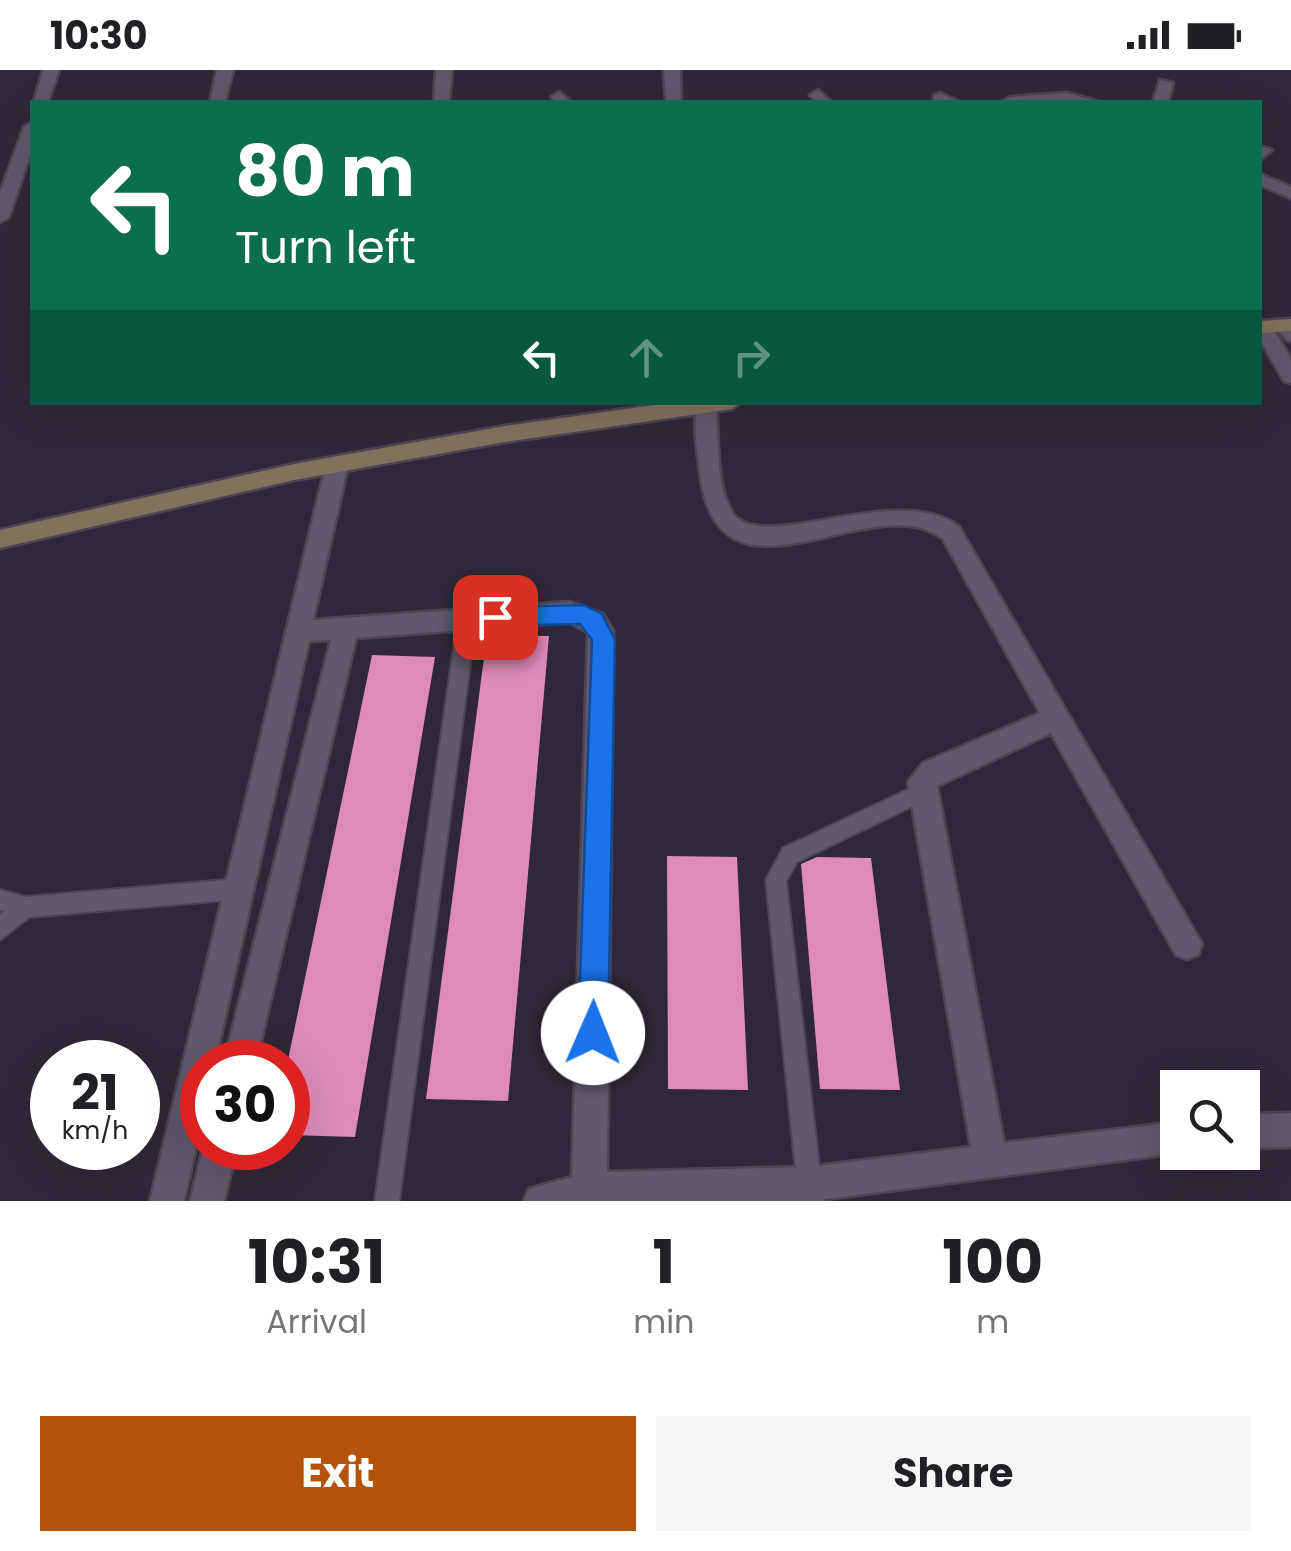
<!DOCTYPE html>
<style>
:root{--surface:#fff;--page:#f6f6f6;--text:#202124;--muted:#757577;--accent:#b45309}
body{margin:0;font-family:Poppins,sans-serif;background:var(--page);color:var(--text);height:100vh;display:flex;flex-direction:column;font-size:38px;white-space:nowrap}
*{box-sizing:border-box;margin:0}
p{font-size:32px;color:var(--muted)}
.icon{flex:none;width:55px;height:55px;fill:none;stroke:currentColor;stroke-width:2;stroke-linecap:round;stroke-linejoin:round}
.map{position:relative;height:1131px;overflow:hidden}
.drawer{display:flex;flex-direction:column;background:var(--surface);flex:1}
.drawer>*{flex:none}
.hud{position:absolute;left:30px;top:30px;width:1232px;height:305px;border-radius:0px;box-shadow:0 10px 40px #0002;background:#0b6e4f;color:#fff;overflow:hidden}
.tools{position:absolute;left:1160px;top:1000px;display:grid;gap:20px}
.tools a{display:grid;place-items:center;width:100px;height:100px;border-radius:0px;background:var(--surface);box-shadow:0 10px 40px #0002;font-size:50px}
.speed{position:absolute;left:30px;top:970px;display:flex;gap:20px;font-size:50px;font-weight:700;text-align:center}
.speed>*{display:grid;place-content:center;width:130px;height:130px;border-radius:50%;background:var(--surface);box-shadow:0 10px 40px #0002;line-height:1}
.speed small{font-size:25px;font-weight:400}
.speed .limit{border:15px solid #d22;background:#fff;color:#111}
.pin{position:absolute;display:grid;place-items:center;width:85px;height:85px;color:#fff;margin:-42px;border-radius:20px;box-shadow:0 5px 15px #0006}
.me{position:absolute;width:110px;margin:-55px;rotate:1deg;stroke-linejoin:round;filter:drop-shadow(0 0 8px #0008)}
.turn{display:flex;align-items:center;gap:35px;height:210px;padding:0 40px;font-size:45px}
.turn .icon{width:130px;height:130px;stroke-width:2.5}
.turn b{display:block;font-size:70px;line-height:85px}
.lanes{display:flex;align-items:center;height:95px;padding:0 40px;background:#0003;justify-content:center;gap:50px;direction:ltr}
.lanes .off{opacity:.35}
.eta{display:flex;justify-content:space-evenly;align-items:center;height:170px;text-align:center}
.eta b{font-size:60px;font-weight:700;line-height:70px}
.button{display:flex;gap:20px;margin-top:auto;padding:20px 40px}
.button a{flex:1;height:115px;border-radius:0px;background:var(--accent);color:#fff;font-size:40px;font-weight:700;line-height:115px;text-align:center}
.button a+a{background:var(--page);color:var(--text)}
.status{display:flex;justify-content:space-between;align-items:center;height:70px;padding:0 50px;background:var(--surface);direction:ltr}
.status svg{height:28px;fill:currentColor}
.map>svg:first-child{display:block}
.building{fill:#de8bb8}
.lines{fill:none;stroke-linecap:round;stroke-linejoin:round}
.lane-casing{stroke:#4b4554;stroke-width:4}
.street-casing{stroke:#4b4554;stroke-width:5}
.secondary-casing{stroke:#4b4554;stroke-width:5}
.lane{fill:#61586c;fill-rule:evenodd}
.street{fill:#61586c;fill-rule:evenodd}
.secondary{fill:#81725c;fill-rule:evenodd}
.route{fill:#1a73e8;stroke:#114b97;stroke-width:2.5}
</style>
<div class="status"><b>10:30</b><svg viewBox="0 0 49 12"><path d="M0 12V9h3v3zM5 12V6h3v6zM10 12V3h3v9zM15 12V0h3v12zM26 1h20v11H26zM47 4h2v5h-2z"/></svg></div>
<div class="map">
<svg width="1291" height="1131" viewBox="0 0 1291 1131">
<rect width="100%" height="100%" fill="#30283a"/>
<!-- building -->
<path class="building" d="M487,565L549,566L508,1031L426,1029Z
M372,585L435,587L355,1067L288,1065V990Z
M667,786L737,787L748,1020L668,1019Z
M817,787L871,788L900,1020L820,1019L801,794Z"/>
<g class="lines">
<defs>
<path id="lane" d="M1281,250L1291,258V272L1286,270L1274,255Z
M467,542L473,544L476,549L399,1131H375L458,549L461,544Z
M922,713L929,716L932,722L929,728L797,792L786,811L823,1131H799L766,810L783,778Z
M238,809L245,812L248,819L245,826L238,829L29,847L0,870V845L4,841L0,840V820L25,827Z"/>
<path id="street" d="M43,0H59L48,32H34Z
M217,0H233L225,32H210Z
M436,0H452L449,32H434Z
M664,0H680L681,32H666Z
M1160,10L1173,13L1168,32H1153Z
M818,20L831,32H816L810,25Z
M559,22L571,32H556L551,27Z
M940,23L959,32L934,31V25Z
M1067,23L1099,32H1002L1010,27Z
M32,52V79L9,147L0,152V123L24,57Z
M1260,76L1272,80L1260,90Z
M1260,104L1291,117V128L1260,115Z
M1260,251L1269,252L1291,289V313L1284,311L1260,270Z
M698,332H714L716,336C719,367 715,414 732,442C759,487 898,409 959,457L1202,874L1198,885L1187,889L1176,885L1051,663L937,716L1004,1073L1178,1052V1082H1186L811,1131H524L529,1119L572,1107L588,562L569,552L356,568L256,992H224L331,570L309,571L215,992H202V1050L184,1131H150L326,395L337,387L348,395L313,550L570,532L603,544L613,560L607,1102L809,1097L971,1077L908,712L923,693L1040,643L943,469C875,414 722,551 701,409C698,386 692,354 698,332Z
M1291,1043V1077L1242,1078V1044Z
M203,1078H237L224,1131H190Z"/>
<path id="secondary" d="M1291,249V261L1260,263V251Z
M676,332H742L732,339L505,372L294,410L0,478V460L294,394L505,356Z"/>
</defs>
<!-- lane casing -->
<use href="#lane" class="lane-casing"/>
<!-- street casing -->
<use href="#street" class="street-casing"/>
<!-- secondary casing -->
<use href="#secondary" class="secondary-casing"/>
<!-- lane -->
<use href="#lane" class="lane"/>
<!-- street -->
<use href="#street" class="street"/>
<!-- secondary -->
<use href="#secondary" class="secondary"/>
</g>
<!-- route -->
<path class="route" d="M584,535L602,544L615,570L608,963L603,973L593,978L583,973L578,963L592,570L580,554L495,556L484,547L495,537Z"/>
</svg>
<div class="tools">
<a><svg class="icon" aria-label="search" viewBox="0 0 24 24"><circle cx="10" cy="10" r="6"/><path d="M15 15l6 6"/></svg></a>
</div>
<div class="speed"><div>21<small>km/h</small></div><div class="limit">30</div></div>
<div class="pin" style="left:495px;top:547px;background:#d93025"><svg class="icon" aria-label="arrive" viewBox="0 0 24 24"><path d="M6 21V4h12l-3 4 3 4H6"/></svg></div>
<svg class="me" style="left:593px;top:963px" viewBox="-20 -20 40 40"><circle r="19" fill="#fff"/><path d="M0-13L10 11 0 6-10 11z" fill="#1a73e8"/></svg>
<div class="hud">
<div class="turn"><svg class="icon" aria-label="left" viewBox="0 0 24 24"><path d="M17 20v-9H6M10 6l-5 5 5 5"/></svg><div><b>80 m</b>Turn left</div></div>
<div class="lanes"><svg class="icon" aria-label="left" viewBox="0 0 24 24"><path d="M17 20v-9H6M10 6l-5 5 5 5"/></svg><svg class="icon off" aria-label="ahead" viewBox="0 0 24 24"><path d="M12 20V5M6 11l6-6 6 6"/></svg><svg class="icon off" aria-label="right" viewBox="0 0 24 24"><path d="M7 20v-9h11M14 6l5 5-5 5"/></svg></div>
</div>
</div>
<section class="drawer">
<div class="eta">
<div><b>10:31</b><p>Arrival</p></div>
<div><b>1</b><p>min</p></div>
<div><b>100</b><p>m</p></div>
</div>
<div class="button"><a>Exit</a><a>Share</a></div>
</section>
